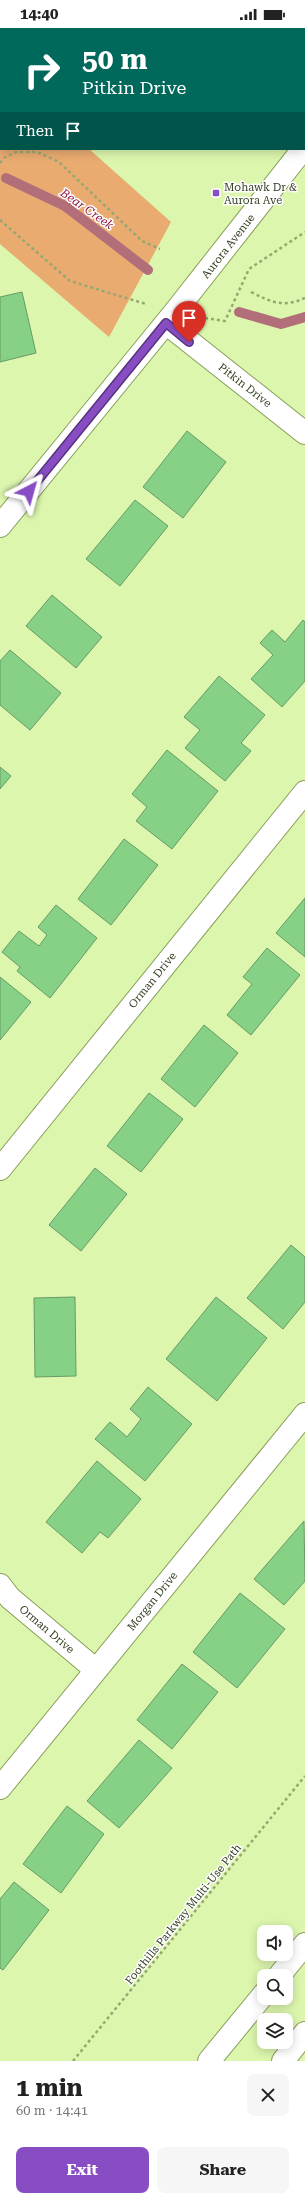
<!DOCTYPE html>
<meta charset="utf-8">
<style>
:root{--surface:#fff;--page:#f6f6f6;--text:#222;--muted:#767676;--accent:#884dc3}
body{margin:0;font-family:"Roboto Serif",serif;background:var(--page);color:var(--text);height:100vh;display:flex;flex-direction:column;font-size:15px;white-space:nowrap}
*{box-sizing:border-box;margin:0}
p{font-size:13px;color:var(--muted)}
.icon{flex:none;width:22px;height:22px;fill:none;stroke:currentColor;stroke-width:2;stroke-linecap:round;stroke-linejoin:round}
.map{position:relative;height:2033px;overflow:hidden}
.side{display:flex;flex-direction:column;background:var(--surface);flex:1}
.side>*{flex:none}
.hud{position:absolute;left:0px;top:0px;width:305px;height:122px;box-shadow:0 2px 10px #0003;background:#00695c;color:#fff;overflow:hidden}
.buttons{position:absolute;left:257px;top:1897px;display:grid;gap:8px}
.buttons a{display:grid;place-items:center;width:36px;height:36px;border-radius:8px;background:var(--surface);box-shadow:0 2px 10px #0003;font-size:20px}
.pin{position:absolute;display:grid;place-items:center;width:34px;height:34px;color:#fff;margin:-41px -17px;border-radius:50% 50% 50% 0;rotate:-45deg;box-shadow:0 0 4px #0007}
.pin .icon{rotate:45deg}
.me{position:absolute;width:44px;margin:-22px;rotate:39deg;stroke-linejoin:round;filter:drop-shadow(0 0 3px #0008)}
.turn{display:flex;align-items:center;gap:14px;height:84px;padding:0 16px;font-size:18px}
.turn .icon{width:52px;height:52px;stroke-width:2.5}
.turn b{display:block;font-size:28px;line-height:34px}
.then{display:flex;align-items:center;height:38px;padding:0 16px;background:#0003;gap:8px;font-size:15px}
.round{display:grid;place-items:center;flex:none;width:42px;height:42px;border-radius:8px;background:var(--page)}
.headline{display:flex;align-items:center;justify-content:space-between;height:68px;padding:0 16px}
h1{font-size:24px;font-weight:700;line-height:30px}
.cta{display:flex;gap:8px;margin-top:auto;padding:8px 16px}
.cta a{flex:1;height:46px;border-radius:8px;background:var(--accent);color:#fff;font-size:16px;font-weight:700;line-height:46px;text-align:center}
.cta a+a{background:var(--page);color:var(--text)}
.status{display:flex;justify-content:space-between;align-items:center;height:28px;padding:0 20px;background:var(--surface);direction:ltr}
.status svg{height:11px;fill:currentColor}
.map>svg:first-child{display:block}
.green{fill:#e9ab70}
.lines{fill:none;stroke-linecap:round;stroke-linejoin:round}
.stream{stroke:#b26f79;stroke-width:10}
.building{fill:#87d187;stroke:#669b65}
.street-casing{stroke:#889f5a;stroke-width:24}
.highway-casing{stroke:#889f5a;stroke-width:24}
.path{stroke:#95a872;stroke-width:2.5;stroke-dasharray:3 3;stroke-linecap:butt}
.street{stroke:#fff;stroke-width:22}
.highway{stroke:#fff;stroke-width:22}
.route-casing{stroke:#58327f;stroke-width:10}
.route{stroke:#884dc3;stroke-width:7}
.poi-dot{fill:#884dc3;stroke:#fff;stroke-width:1.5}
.labels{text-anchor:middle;stroke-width:3;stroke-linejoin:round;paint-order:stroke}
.poi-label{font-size:11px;fill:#353f22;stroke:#fff;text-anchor:start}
.street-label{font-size:11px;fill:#353f22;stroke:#fff}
.water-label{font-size:12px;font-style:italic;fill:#911a47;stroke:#fff}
</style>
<div class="status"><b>14:40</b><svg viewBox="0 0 49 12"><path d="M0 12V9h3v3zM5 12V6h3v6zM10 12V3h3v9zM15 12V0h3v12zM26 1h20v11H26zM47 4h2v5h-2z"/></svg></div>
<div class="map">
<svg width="305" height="2033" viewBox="0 0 305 2033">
<rect width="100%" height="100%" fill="#dcf6ad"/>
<!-- green -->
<path class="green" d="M0,41L1,121H89L171,194L109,309L0,216Z"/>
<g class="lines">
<!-- stream -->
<path class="stream" d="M6,150L65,178L148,242
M239,284L281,296L305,289"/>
</g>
<!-- building -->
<path class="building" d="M22,264L36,325L0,334V269Z
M187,403L226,434L183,490L143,459Z
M135,472L168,498L120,558L86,531Z
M52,567L102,609L76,640L26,598Z
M303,592L305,594V653L282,679L251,651L273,627L260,615L272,602L285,614Z
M10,622L61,665L30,702L0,677V633Z
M219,648L265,687L241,715L251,723L225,753L185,720L200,702L184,689Z
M167,722L218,763L172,821L136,793L147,779L132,766Z
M0,739L11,748L0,761Z
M124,811L158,837L111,897L78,871Z
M305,870V929L276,905Z
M56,877L97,910L50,970L17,943L20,939L2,924L19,903L39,918L47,907L38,899Z
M267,920L300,947L251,1007L227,987L252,956L243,949Z
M0,949L31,974L0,1012Z
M204,997L238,1025L195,1079L161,1051Z
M149,1065L183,1091L141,1144L107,1118Z
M95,1140L127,1166L81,1223L49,1197Z
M291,1217L305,1229V1274L283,1301L247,1270Z
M75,1269L76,1348L35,1349L34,1270Z
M216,1269L267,1310L217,1373L166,1331Z
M148,1359L192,1396L145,1453L95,1411L110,1394L127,1409L141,1391L130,1381Z
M97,1433L141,1471L108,1510L100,1504L82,1525L46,1494Z
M304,1493L305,1553L284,1577L254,1551Z
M240,1565L285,1601L237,1660L193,1624Z
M182,1636L218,1664L172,1721L137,1692Z
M139,1712L172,1740L119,1800L87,1773Z
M67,1778L104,1806L61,1865L23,1836Z
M14,1854L49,1882L3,1942L0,1940V1871Z"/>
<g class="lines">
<defs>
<path id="street" d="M257,0L259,1
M304,37L305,38
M166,295L305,405
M0,498L174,285L303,121
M0,1141L305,764
M0,1557L10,1570L96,1642
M0,1760L305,1386"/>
<path id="highway" d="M279,1948L305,1916
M209,2033L264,1966
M283,2033L305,2005"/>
</defs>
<!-- street casing -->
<use href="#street" class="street-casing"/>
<!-- highway casing -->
<use href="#highway" class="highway-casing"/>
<!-- path -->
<path class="path" d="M0,135L4,130L16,124H37L59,134L142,213L160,221
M0,192L70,253L146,276
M251,264C271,274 283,280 305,270
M205,290L225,293L249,241L305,204
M73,2033L305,1748"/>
<!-- street -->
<use href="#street" class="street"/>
<!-- highway -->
<use href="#highway" class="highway"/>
</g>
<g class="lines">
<defs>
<path id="route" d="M29,463L166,295L189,314"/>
</defs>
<!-- route casing -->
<use href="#route" class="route-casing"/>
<!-- route -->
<use href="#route" class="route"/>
</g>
<!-- markers -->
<rect class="poi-dot" x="212" y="161" width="8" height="8" rx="2"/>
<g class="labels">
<!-- poi labels -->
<g class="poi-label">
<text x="224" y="163">Mohawk Dr &amp;<tspan x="224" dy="13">Aurora Ave</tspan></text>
</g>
<!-- street labels -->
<g class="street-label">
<text transform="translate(228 218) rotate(-52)" y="4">Aurora Avenue</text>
<text transform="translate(245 357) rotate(38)" y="4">Pitkin Drive</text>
<text transform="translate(152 952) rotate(-51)" y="4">Orman Drive</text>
<text transform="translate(152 1573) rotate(-51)" y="4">Morgan Drive</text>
<text transform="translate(47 1601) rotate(40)" y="4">Orman Drive</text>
<text transform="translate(183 1886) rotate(-51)" y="4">Foothills Parkway Multi-Use Path</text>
</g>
<!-- water labels -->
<g class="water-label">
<text transform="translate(87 181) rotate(35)" y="4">Bear Creek</text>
</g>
</g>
</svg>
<div class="buttons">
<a><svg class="icon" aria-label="sound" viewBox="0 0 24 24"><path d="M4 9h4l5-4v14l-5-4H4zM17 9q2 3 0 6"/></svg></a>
<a><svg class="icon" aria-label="search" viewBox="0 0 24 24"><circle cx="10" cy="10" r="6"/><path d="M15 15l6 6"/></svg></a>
<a><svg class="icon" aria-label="layers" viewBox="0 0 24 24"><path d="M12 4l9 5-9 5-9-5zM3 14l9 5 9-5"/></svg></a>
</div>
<div class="pin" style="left:189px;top:314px;background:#d93025"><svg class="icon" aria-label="arrive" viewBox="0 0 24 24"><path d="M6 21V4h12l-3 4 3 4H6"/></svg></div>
<svg class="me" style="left:29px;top:463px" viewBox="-20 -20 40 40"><path d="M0-17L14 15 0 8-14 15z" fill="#884dc3" stroke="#fff" stroke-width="4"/></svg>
<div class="hud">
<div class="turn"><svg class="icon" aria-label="right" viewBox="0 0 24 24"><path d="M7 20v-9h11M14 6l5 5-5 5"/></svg><div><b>50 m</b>Pitkin Drive</div></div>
<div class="then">Then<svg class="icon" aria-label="arrive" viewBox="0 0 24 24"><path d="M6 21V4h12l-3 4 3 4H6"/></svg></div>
</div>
</div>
<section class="side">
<div class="headline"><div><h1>1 min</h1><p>60 m · 14:41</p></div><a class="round"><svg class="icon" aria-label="close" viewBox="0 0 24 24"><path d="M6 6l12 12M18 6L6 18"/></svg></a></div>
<div class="cta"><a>Exit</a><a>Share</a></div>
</section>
